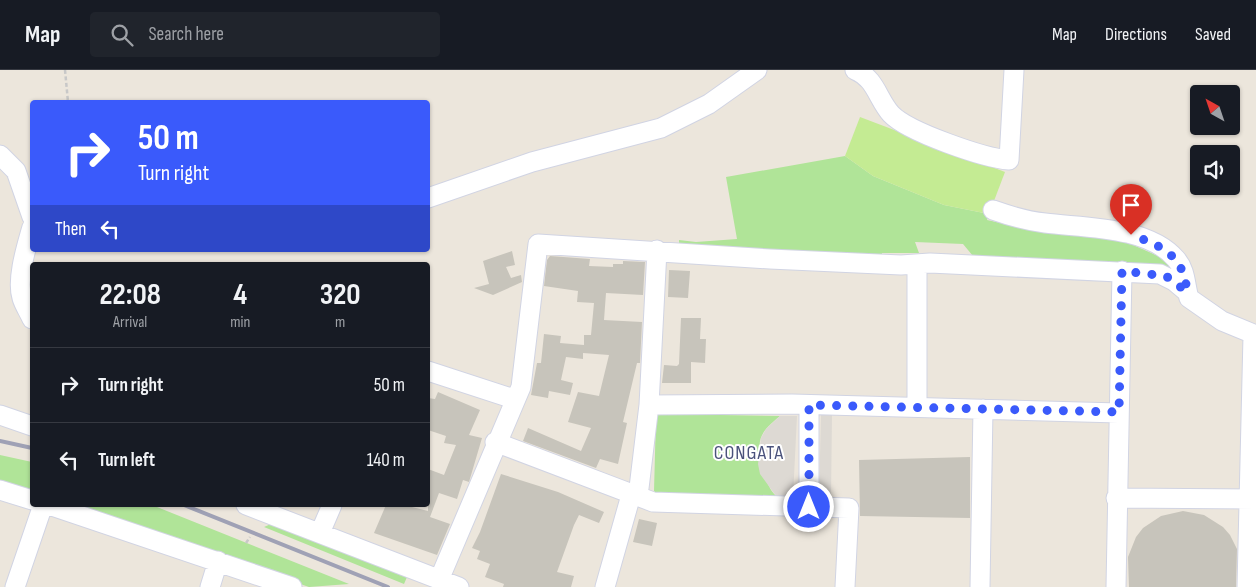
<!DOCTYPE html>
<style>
:root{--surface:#171b24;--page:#20242c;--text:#f1f3f6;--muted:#9ea1a6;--line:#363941}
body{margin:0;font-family:"Sofia Sans Condensed",sans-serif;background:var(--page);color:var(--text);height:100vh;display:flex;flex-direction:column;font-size:19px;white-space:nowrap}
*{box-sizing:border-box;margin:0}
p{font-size:16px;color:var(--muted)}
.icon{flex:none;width:28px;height:28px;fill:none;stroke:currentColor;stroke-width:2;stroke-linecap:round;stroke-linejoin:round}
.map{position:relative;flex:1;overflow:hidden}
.panel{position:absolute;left:30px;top:192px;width:400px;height:245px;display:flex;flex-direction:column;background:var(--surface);border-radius:5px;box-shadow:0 1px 4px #0004}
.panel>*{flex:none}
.banner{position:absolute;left:30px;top:30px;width:400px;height:152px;border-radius:5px;box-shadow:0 1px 4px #0004;background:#3a5afb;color:#fff;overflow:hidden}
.needle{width:32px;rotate:320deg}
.controls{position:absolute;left:1190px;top:15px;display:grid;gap:10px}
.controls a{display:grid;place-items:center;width:50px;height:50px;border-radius:5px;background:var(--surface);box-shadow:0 1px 4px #0004;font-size:25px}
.pin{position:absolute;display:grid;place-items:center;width:42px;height:42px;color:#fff;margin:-51px -21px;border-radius:50% 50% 50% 0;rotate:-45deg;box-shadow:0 0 5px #0007}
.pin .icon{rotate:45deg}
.me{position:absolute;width:55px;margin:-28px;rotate:0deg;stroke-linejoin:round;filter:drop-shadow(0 0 4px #0008)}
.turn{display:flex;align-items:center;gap:18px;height:105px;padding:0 25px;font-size:22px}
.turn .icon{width:65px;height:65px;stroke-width:2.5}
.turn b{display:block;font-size:35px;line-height:42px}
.then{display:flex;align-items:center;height:48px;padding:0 25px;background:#0003;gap:10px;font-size:19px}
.eta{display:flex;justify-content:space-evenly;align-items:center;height:85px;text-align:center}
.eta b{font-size:30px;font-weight:700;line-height:35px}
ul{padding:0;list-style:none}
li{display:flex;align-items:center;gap:15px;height:75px;padding:0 25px;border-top:1px solid var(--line)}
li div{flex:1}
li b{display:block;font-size:19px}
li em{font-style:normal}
header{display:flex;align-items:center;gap:30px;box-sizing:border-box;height:70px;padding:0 25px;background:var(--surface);border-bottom:1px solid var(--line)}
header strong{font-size:24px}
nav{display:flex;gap:28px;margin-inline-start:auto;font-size:18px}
.search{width:350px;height:45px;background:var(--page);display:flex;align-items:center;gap:12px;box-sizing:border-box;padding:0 18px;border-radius:5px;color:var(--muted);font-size:19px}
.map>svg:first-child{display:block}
.green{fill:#b0e498}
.pitch{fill:#c4eb93}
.plaza{fill:#ddd9d3}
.building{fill:#c7c4bb}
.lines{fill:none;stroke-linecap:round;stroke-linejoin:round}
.minor-casing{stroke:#d1d4e3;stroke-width:21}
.path{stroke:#c8c8c8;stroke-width:2.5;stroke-dasharray:4 2.5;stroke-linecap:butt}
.minor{stroke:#fff;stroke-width:19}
.rail{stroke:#9fa1b5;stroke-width:4}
.route{stroke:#3a5afb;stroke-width:9;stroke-dasharray:0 16.2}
.labels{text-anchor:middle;stroke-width:4;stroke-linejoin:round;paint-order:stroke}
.quarter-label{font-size:20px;letter-spacing:1px;fill:#4a527b;stroke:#fff}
</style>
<header>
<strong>Map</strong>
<div class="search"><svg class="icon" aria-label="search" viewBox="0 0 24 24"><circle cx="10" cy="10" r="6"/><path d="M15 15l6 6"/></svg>Search here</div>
<nav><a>Map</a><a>Directions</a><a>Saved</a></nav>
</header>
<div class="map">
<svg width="1256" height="517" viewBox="0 0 1256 517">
<rect width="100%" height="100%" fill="#ece6dc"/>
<!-- green -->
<path class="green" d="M845,86L873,106L944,135L989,144L987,150L1046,163L1113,166L1158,186L1176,202L1029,188L973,186L963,174L915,172L919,183H882L881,189L679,174V170L696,172L737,169L726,107Z
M659,344L780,346C755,366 757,373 765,402C767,412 769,419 776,426L656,423L654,421L656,346Z
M0,385L32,392V423L0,412Z
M68,435H152L349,514L309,517Z
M271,454L407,507L404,514L264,457Z"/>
<!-- pitch -->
<path class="pitch" d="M860,47L1005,102L989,144L944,135L873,106L845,86Z"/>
<!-- plaza -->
<path class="plaza" d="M821,345H832L831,427H819Z
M780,346H797L793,427L776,426L760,404L758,394L761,368L766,359Z"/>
<!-- building -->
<path class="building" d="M512,181L515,195L506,197L511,208L521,205L522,212L493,225L474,218L489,214L483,191Z
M550,186L590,189L589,196L613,197V194H623V191L645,192L643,225L606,223L604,250L642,252L640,293H637L623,352L627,353L618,394L600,389L596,398L523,371L528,358L581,381L591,358L568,352L578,322L599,326L609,285L583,283V289L566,287L561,310L573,313L570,325L549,321L548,328L531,325L537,293H541L544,264L561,266L560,273L584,275V265H591L594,233L577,232L578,221L544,216L547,190Z
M669,200L690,201L688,228L668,227Z
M681,248H701L700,269H706L705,293L691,292V313H662L664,295L677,296L679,294Z
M438,322L480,340L469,365L482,368L469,412L463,410L457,429L439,423L430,447L450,454L437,485L374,463L386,435H404L428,441V399L444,405L456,375L444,373L446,366L428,360V328L435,329Z
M970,387V448L860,446L859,390Z
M501,404L558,422L604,442L599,453L579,445L574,455L557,502L574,506L571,517H503L504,514L485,507L490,494L477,489L480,481L472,478L480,462Z
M1183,441L1204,445L1223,457L1230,465L1237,479L1236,517H1129L1128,487L1136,467L1143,458L1161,446Z
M639,449L657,453L652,476L633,472Z"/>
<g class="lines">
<defs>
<path id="minor" d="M855,0C876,9 877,28 891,44C908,62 984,88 1009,90L1014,0
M0,85L16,101L32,147
M428,128L532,92L661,58L709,34L757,0
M993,140C1010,146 1027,151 1045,153C1084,158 1148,156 1176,189C1186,200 1185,215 1189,228L1222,251L1256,265
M32,157C27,175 16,209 22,228C24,235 29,242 32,249
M428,301L514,329
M649,335L792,334L1119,343
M917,337V194
M0,345L32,356
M495,372L653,432L849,438L845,517
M0,420L32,430
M1116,428L1256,429
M49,435L292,517
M246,435L459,517
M809,437V335
M320,463L332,435
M439,510L521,317L538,174L770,189L901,195L930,193L1160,204L1174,211L1187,222
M15,517L43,435
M210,517L218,491
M605,517L631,425L639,418L649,335L657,180
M980,517L983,339
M1116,517L1122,201
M1247,517L1253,266"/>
</defs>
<!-- minor casing -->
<use href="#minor" class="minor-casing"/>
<!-- path -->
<path class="path" d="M65,0L68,32
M246,473L250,467"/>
<!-- minor -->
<use href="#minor" class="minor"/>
<!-- rail -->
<path class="rail" d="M0,371L32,378
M184,435L388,517"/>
</g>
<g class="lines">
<!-- route -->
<path class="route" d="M809,437V335L1119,342L1122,201L1166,206L1187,222C1184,186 1163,176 1131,165"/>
</g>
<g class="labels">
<!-- quarter labels -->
<g class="quarter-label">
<text x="749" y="389">CONGATA</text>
</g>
</g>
</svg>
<div class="controls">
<a><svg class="needle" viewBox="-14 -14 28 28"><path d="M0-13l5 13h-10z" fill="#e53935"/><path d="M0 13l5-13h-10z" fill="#9ea1a6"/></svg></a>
<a><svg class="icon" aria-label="sound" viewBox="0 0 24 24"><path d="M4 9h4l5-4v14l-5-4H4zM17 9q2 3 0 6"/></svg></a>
</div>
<div class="pin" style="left:1131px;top:165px;background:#d93025"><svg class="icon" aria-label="arrive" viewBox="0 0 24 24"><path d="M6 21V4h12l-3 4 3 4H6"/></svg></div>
<svg class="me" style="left:809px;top:437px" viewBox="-20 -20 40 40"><circle r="17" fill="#3a5afb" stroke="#fff" stroke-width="3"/><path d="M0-11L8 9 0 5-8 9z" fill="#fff"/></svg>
<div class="banner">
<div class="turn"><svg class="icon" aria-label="right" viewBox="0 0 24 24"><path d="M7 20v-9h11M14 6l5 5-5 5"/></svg><div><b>50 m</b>Turn right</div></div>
<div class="then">Then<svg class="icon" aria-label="left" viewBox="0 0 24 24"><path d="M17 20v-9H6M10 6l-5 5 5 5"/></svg></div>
</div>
<section class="panel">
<div class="eta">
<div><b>22:08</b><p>Arrival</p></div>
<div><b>4</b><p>min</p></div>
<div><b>320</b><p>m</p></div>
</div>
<ul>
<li><svg class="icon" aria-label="right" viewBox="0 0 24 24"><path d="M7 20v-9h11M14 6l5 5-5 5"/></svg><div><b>Turn right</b></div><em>50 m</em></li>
<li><svg class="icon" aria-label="left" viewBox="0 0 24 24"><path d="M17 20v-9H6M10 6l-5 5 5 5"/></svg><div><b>Turn left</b></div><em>140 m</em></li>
</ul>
</section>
</div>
